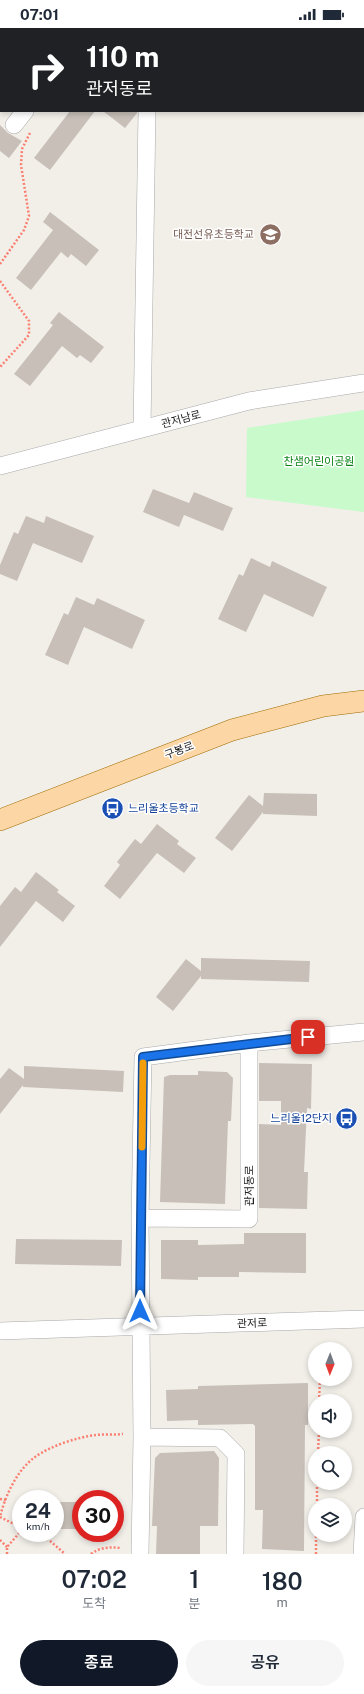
<!DOCTYPE html>
<html lang="ko">
<meta charset="utf-8">
<style>
:root{--surface:#fff;--page:#f6f6f7;--text:#1f2937;--muted:#747a83;--accent:#111827}
body{margin:0;font-family:"Public Sans","Noto Sans KR",sans-serif;background:var(--page);color:var(--text);height:100vh;display:flex;flex-direction:column;font-size:15px;white-space:nowrap}
*{box-sizing:border-box;margin:0}
p{font-size:13px;color:var(--muted)}
.icon{flex:none;width:22px;height:22px;fill:none;stroke:currentColor;stroke-width:2;stroke-linecap:round;stroke-linejoin:round}
.map{position:relative;height:1526px;overflow:hidden}
.sheet{display:flex;flex-direction:column;background:var(--surface);flex:1}
.sheet>*{flex:none}
.top-card{position:absolute;left:0px;top:0px;width:364px;height:84px;box-shadow:0 2px 6px #0003;background:#202124;color:#fff;overflow:hidden}
.needle{width:26px;rotate:181deg}
.fabs{position:absolute;left:308px;top:1314px;display:grid;gap:8px}
.fabs a{display:grid;place-items:center;width:44px;height:44px;border-radius:50%;background:var(--surface);box-shadow:0 2px 6px #0003;font-size:20px}
.speed{position:absolute;left:12px;top:1462px;display:flex;gap:8px;font-size:20px;font-weight:700;text-align:center}
.speed>*{display:grid;place-content:center;width:52px;height:52px;border-radius:50%;background:var(--surface);box-shadow:0 2px 6px #0003;line-height:1}
.speed small{font-size:10px;font-weight:400}
.speed .limit{border:6px solid #d22;background:#fff;color:#111}
.pin{position:absolute;display:grid;place-items:center;width:34px;height:34px;color:#fff;margin:-17px;border-radius:8px;box-shadow:0 2px 6px #0006}
.me{position:absolute;width:44px;margin:-22px;rotate:0deg;stroke-linejoin:round;filter:drop-shadow(0 0 3px #0008)}
.turn{display:flex;align-items:center;gap:14px;height:84px;padding:0 20px;font-size:18px}
.turn .icon{width:52px;height:52px;stroke-width:2.5}
.turn b{display:block;font-size:28px;line-height:34px}
.eta{display:flex;justify-content:space-evenly;align-items:center;height:68px;text-align:center}
.eta b{font-size:24px;font-weight:600;line-height:28px}
.cta{display:flex;gap:8px;margin-top:auto;padding:8px 20px}
.cta a{flex:1;height:46px;border-radius:24px;background:var(--accent);color:#fff;font-size:16px;font-weight:600;line-height:46px;text-align:center}
.cta a+a{background:var(--page);color:var(--text)}
.status{display:flex;justify-content:space-between;align-items:center;height:28px;padding:0 20px;background:var(--surface);direction:ltr}
.status svg{height:11px;fill:currentColor}
.map>svg:first-child{display:block}
.park{fill:#c8facc}
.building{fill:#c7bfb8}
.lines{fill:none;stroke-linecap:round;stroke-linejoin:round}
.minor-casing{stroke:#a9a9a9;stroke-width:18}
.major-casing{stroke:#a06b00;stroke-width:22}
.path{stroke:#fa8072;stroke-width:2.5;stroke-dasharray:2 2;stroke-linecap:butt}
.minor{stroke:#fff;stroke-width:17}
.major{stroke:#fcd6a4;stroke-width:21}
.route-casing{stroke:#114b97;stroke-width:10}
.route{stroke:#1a73e8;stroke-width:7}
.slow{stroke:#f59e0b;stroke-width:7}
.labels{text-anchor:middle;stroke-width:3;stroke-linejoin:round;paint-order:stroke}
.education-label{font-size:11px;fill:#785e54;stroke:#fff;text-anchor:end}
.street-label{font-size:11px;fill:#222;stroke:#fff}
.park-label{font-size:11px;fill:#0c8416;stroke:#fff}
.transit-label{font-size:11px;fill:#164399;stroke:#fff;text-anchor:start}
</style>
<div class="status"><b>07:01</b><svg viewBox="0 0 49 12"><path d="M0 12V9h3v3zM5 12V6h3v6zM10 12V3h3v9zM15 12V0h3v12zM26 1h20v11H26zM47 4h2v5h-2z"/></svg></div>
<div class="map">
<svg width="364" height="1526" viewBox="0 0 364 1526">
<rect width="100%" height="100%" fill="#f2efe9"/>
<!-- park -->
<path class="park" d="M175,0H364V59L363,1Z
M364,382V484L246,469L247,400Z"/>
<!-- building -->
<path class="building" d="M70,83H95L50,142L34,130Z
M103,83H137V85L125,100Z
M0,97L8,105L22,113L9,130L0,123Z
M50,184L99,222L86,238L71,226L68,230L61,224L31,262L16,250L53,202L43,194Z
M59,284L104,319L91,335L80,327L77,330L62,318L30,358L14,346L53,297L50,295Z
M153,461L189,475L194,464L233,480L223,503L184,487L179,499L143,484Z
M26,488L44,495L46,488L94,508L82,535L33,515L17,553L0,546V537L14,504L18,506Z
M251,530L270,539L272,533L327,559L313,589L264,566L246,604L218,591L239,546L243,548Z
M76,569L94,577L97,570L145,592L132,621L84,599L68,637L45,627L64,585L68,587Z
M264,765L317,766V788L263,786V784L232,823L215,810L249,767L263,778Z
M157,796L179,813L177,816L196,830L184,845L157,825L120,871L104,858L120,837L117,834L135,811L141,816Z
M36,844L59,862L57,864L75,878L63,894L36,873L0,919V878L15,859L21,864Z
M201,930L310,933L309,954L201,951V948L173,983L156,969L186,931L201,943Z
M259,1035L312,1036L311,1081L307,1080L304,1144H308L307,1181L259,1180V1096L281,1097V1073H259Z
M24,1038L124,1043L123,1064L23,1059V1057L0,1086V1051L9,1040L24,1051Z
M198,1043L227,1044L233,1050L231,1093H228L225,1176L160,1174L164,1049L170,1047H198Z
M244,1205H306V1245L239,1244V1249H198V1252L161,1251V1212H198V1217L244,1216Z
M16,1211L122,1212L121,1238L15,1236Z
M308,1355V1397H305L304,1523L262,1521L263,1482H255V1398L253,1396L198,1397V1392L167,1393L166,1362L198,1361V1358Z
M214,1423L219,1430L218,1498H200V1526H156L157,1498H152L155,1430L160,1425Z
M60,1474H78V1501H60Z"/>
<g class="lines">
<defs>
<path id="minor" d="M14,97L25,83
M142,401L147,83
M0,438L249,373L364,355
M140,1190L249,1191V1015
M0,1303L364,1291
M142,1409L220,1410L236,1426L235,1526
M140,1526L142,1409L140,1190L143,1029L249,1015L364,1004
M362,1526L364,1489"/>
<path id="major" d="M0,792L232,702L323,678L364,673"/>
</defs>
<!-- minor casing -->
<use href="#minor" class="minor-casing"/>
<!-- major casing -->
<use href="#major" class="major-casing"/>
<!-- path -->
<path class="path" d="M0,11H1
M0,236L24,202L29,188L21,137L22,121L30,105
M0,253L29,293V307L0,339
M319,1373L320,1351
M318,1425L319,1403
M0,1471L6,1472
M317,1477V1455
M41,1505L65,1526
M0,1512L7,1519
M7,1526V1519L21,1503L16,1497L0,1489C5,1468 17,1442 35,1429C50,1418 78,1409 96,1407C105,1406 114,1407 123,1406
M91,1526C100,1519 110,1519 121,1520
M316,1526V1507"/>
<!-- minor -->
<use href="#minor" class="minor"/>
<!-- major -->
<use href="#major" class="major"/>
</g>
<g class="lines">
<defs>
<path id="route" d="M140,1283L143,1029L308,1009"/>
</defs>
<!-- route casing -->
<use href="#route" class="route-casing"/>
<!-- route -->
<use href="#route" class="route"/>
<!-- slow -->
<path class="slow" d="M142,1119L143,1035"/>
</g>
<!-- icons -->
<defs>
<symbol id="school-disc" viewBox="-11 -11 22 22"><circle r="9.5" fill="#8d6e63" stroke="#fff"/><path d="M0-5L7-2L0 1L-7-2ZM-4 1L0 2.5L4 1V4Q0 6-4 4Z" fill="#fff"/></symbol>
<symbol id="bus-disc" viewBox="-11 -11 22 22"><circle r="9.5" fill="#1a4fb4" stroke="#fff"/><path d="M-5-6H5V4H4V6H2V4H-2V6H-4V4H-5ZM-3.5-4V0h7V-4ZM-3.5 1.2v1.5H-2V1.2ZM2 1.2v1.5H3.5V1.2Z" fill="#fff"/></symbol>
</defs>
<g fill-rule="evenodd">
<use href="#school-disc" x="258" y="194" width="25" height="25"/>
<use href="#bus-disc" x="100" y="768" width="25" height="25"/>
<use href="#bus-disc" x="334" y="1078" width="25" height="25"/>
</g>
<g class="labels">
<!-- education labels -->
<g class="education-label">
<text x="254" y="210">대전선유초등학교</text>
</g>
<!-- street labels -->
<g class="street-label">
<text transform="translate(181 391) rotate(-15)" y="4">관저남로</text>
<text transform="translate(179 722) rotate(-21)" y="4">구봉로</text>
<text transform="translate(249 1158) rotate(-90)" y="4">관저동로</text>
<text transform="translate(252 1295) rotate(-2)" y="4">관저로</text>
</g>
<!-- park labels -->
<g class="park-label">
<text x="319" y="437">찬샘어린이공원</text>
</g>
<!-- transit labels -->
<g class="transit-label">
<text x="128" y="784">느리울초등학교</text>
<text x="332" y="1094" text-anchor="end">느리울12단지</text>
</g>
</g>
</svg>
<div class="fabs">
<a><svg class="needle" viewBox="-14 -14 28 28"><path d="M0-13l5 13h-10z" fill="#e53935"/><path d="M0 13l5-13h-10z" fill="#747a83"/></svg></a>
<a><svg class="icon" aria-label="sound" viewBox="0 0 24 24"><path d="M4 9h4l5-4v14l-5-4H4zM17 9q2 3 0 6"/></svg></a>
<a><svg class="icon" aria-label="search" viewBox="0 0 24 24"><circle cx="10" cy="10" r="6"/><path d="M15 15l6 6"/></svg></a>
<a><svg class="icon" aria-label="layers" viewBox="0 0 24 24"><path d="M12 4l9 5-9 5-9-5zM3 14l9 5 9-5"/></svg></a>
</div>
<div class="speed"><div>24<small>km/h</small></div><div class="limit">30</div></div>
<div class="pin" style="left:308px;top:1009px;background:#d93025"><svg class="icon" aria-label="arrive" viewBox="0 0 24 24"><path d="M6 21V4h12l-3 4 3 4H6"/></svg></div>
<svg class="me" style="left:140px;top:1283px" viewBox="-20 -20 40 40"><path d="M0-17L14 15 0 8-14 15z" fill="#1a73e8" stroke="#fff" stroke-width="4"/></svg>
<div class="top-card">
<div class="turn"><svg class="icon" aria-label="right" viewBox="0 0 24 24"><path d="M7 20v-9h11M14 6l5 5-5 5"/></svg><div><b>110 m</b>관저동로</div></div>
</div>
</div>
<section class="sheet">
<div class="eta">
<div><b>07:02</b><p>도착</p></div>
<div><b>1</b><p>분</p></div>
<div><b>180</b><p>m</p></div>
</div>
<div class="cta"><a>종료</a><a>공유</a></div>
</section>
